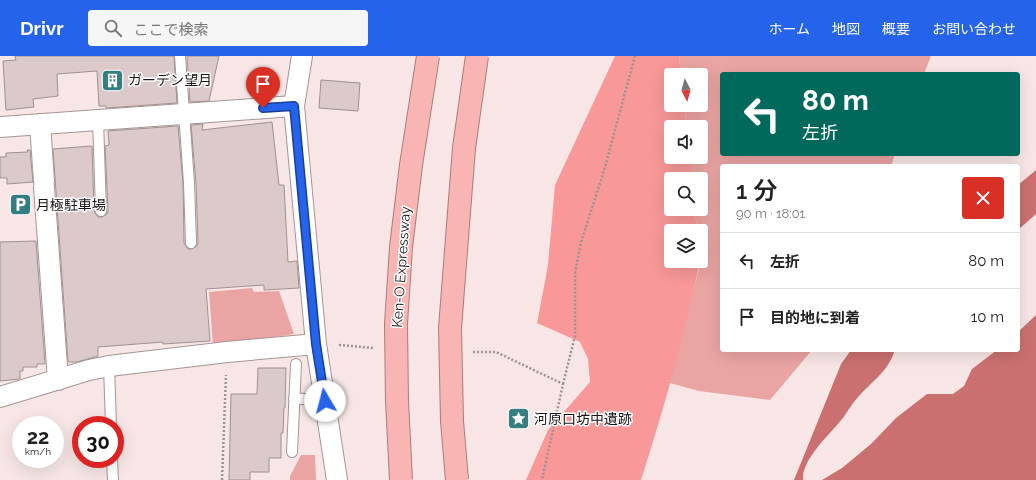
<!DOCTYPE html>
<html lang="ja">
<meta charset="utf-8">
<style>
:root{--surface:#fff;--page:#f6f6f6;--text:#222;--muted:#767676;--line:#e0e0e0;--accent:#2563eb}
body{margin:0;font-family:Raleway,"Noto Sans JP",sans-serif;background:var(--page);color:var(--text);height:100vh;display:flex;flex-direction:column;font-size:15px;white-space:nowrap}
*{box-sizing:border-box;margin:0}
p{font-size:13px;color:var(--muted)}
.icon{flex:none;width:22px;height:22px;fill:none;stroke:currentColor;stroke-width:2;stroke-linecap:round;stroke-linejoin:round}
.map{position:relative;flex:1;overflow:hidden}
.side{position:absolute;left:720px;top:108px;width:300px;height:188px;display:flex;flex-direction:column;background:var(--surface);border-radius:4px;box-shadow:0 4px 16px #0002}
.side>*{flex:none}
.guide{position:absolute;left:720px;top:16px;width:300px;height:84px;border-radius:4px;box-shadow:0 4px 16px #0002;background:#00695c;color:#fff;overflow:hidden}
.needle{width:26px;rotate:174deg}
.controls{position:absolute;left:664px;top:12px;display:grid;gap:8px}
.controls a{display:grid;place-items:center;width:44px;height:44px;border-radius:4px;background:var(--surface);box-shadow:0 4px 16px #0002;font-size:20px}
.speed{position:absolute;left:12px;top:360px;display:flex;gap:8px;font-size:20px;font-weight:700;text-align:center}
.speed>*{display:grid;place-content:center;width:52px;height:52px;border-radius:50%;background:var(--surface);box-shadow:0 4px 16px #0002;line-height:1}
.speed small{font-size:10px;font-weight:400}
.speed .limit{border:6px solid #d22;background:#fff;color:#111}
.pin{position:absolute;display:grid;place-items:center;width:34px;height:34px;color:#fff;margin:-41px -17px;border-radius:50% 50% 50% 0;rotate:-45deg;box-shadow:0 0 4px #0007}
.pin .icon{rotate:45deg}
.me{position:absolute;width:44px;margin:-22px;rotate:352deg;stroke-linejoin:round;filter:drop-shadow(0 0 3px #0008)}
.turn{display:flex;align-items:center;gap:14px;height:84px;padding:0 16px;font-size:18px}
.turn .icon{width:52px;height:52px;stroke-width:2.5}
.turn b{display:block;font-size:28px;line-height:34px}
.round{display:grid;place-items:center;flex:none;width:42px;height:42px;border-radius:4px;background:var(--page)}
.summary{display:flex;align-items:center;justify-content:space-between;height:68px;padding:0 16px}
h1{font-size:24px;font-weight:600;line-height:30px}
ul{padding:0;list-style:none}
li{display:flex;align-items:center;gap:12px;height:56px;padding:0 16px;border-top:1px solid var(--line)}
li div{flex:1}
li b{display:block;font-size:15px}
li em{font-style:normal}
header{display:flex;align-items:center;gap:24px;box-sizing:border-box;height:56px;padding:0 20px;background:var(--accent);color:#fff}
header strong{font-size:19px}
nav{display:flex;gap:22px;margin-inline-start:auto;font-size:14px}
.search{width:280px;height:36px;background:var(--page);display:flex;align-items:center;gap:10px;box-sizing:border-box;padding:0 14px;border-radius:4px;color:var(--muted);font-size:15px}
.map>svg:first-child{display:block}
.green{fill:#eaa4a3}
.forest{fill:#f89898}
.water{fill:#cb7070}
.building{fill:#dccaca;stroke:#a0908f}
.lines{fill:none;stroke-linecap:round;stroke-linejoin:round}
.service-casing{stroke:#a59594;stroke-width:12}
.minor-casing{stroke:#a59594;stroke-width:22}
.path{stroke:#9f9292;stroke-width:2.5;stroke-dasharray:2 2;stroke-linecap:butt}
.service{stroke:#fff;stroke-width:10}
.minor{stroke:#fff;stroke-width:20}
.motorway-bridge-casing{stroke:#aa7c7c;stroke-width:24;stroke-linecap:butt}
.motorway-bridge{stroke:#f8b5b4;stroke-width:22}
.route-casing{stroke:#184099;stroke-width:10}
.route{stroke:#2563eb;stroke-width:7}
.labels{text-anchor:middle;stroke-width:3;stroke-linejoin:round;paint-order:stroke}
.poi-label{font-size:14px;fill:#191313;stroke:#fff;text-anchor:start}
.street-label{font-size:14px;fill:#191313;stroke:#fff}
</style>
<header>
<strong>Drivr</strong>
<div class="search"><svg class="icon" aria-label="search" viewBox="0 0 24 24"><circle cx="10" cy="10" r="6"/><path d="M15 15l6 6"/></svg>ここで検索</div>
<nav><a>ホーム</a><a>地図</a><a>概要</a><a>お問い合わせ</a></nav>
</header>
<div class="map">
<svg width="1036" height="424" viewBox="0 0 1036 424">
<rect width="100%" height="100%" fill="#f8e6e6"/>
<!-- green -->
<path class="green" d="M679,0H931L924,18H722V98H895L891,110H722V294H812L770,344L699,335L670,327L701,205V175H697L695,153H701V123H692L690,101H701V71H687L684,49H701V19H681Z
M252,232L254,236L279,235L294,278L246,286L213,289L209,236Z
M301,399H315L316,424H290V420Z"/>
<!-- forest -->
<path class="forest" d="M615,0H679L681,19H671V49H684L687,71H671V101H690L692,123H671V153H695L697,175H671V205H700C685,279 664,352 641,424H526L548,374L590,326L588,303L580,286L537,267L548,209L555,129Z"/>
<!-- water -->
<path class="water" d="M1036,114V158L1018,174V129Z
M1036,259V424H822L842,412L871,388L896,362L927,338H953L964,330L972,313L997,294H1018V276Z
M851,294H895C887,317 874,323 859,340C853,346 848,355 843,362C831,377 801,404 803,424H794L841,308Z"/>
<!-- building -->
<path class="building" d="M15,0H174L177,47L106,52V50H99L97,15L57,18L58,40L33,43L34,51L6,54L3,5L16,4Z
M187,0H219L209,45L190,46Z
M321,24L360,27L358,55L319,52Z
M272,66L279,129H284L288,206L297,205L299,232L264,234V229L206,233L210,285L163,288V286L98,291V300L77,306H68L53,93L92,90L94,155L98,161H102L107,158L108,155L105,90L109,89L108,75L178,70L183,127L184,187L188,193H192L197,190L198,187L196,127L191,69L203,68L202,74Z
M27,94H30L33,126L7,128V122H0V101H6V97L28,96Z
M36,185L45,308H37V311H23V315H20V323L0,325V186Z
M258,312H286L285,352H284L283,377H281V402H269V416H250V424H229L231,338H257Z"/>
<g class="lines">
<defs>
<path id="service" d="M180,0L189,127L191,187
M98,64L101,155
M109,310L111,369
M294,342L325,345
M292,396L296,308
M112,403L113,424"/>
<path id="minor" d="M302,0L294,50L316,288L337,424
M40,68L44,125
M0,71L294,50
M44,131L58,324
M0,341L89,314L109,310L227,296L316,288"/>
</defs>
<!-- service casing -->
<use href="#service" class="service-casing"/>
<!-- minor casing -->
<use href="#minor" class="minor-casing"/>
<!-- path -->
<path class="path" d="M339,289L374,292
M473,296H496L563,328L542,424
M563,328L575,280V217L581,186L604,115L635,0
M222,424L226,319"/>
<!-- service -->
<use href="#service" class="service"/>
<!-- minor -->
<use href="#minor" class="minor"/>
<defs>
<path id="motorway-bridge" d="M401,424L397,345L396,268L401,191L411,109L428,0
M457,424L452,365L450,272L464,92L477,0"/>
</defs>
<!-- motorway-bridge casing -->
<use href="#motorway-bridge" class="motorway-bridge-casing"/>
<!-- motorway-bridge -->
<use href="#motorway-bridge" class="motorway-bridge"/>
</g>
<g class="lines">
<defs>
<path id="route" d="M263,52L294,50L316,288L325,345"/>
</defs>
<!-- route casing -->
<use href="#route" class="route-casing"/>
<!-- route -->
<use href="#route" class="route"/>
</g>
<!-- icons -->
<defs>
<symbol id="building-square" viewBox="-11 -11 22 22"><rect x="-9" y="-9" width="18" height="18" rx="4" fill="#347d81" stroke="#fff"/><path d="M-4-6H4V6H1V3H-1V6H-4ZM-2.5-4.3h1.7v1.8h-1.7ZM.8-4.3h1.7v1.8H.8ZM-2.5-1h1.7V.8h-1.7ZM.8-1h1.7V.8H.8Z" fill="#fff"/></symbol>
<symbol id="parking-square" viewBox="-11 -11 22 22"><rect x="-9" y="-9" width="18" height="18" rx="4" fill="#347d81" stroke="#fff"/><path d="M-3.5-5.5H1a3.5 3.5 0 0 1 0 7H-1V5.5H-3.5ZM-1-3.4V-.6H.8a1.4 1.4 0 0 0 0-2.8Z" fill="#fff"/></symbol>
<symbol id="sight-square" viewBox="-11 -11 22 22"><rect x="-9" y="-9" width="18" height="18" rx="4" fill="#347d81" stroke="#fff"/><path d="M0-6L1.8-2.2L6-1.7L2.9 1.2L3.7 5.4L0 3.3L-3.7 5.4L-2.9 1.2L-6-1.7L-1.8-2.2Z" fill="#fff"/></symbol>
</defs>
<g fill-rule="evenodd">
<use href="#building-square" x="100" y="12" width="25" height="25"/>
<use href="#parking-square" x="8" y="136" width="25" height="25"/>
<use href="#sight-square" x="506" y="350" width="25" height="25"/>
</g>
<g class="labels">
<!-- poi labels -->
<g class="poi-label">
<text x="128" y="29">ガーデン望月</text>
<text x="36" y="154">月極駐車場</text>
<text x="534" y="368">河原口坊中遺跡</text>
</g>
<!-- street labels -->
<g class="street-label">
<text transform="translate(401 211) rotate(-86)" y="5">Ken-O Expressway</text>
</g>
</g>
</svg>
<div class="controls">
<a><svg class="needle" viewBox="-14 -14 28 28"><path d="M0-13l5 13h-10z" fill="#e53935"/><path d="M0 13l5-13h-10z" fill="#767676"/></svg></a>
<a><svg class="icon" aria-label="sound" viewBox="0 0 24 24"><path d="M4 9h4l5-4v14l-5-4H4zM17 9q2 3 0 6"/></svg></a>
<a><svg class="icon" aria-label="search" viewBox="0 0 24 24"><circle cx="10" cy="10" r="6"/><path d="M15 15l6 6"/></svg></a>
<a><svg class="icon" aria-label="layers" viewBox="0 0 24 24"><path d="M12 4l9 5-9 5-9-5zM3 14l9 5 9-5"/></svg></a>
</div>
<div class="speed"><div>22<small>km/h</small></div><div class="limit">30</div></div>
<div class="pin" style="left:263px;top:52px;background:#d93025"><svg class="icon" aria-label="arrive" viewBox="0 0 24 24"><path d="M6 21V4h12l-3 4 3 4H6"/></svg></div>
<svg class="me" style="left:325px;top:345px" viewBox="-20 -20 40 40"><circle r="19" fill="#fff"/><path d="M0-13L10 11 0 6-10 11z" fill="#2563eb"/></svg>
<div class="guide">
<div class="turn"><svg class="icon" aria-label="left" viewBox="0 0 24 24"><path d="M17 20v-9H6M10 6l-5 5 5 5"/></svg><div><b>80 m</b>左折</div></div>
</div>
<section class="side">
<div class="summary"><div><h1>1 分</h1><p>90 m · 18:01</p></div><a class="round" style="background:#d93025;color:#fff"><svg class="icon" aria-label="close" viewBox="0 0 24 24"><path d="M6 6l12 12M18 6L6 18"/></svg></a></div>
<ul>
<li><svg class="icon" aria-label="left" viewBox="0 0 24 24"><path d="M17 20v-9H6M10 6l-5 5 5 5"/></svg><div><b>左折</b></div><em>80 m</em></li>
<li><svg class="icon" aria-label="arrive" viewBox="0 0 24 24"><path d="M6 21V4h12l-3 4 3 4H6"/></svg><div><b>目的地に到着</b></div><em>10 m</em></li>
</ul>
</section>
</div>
